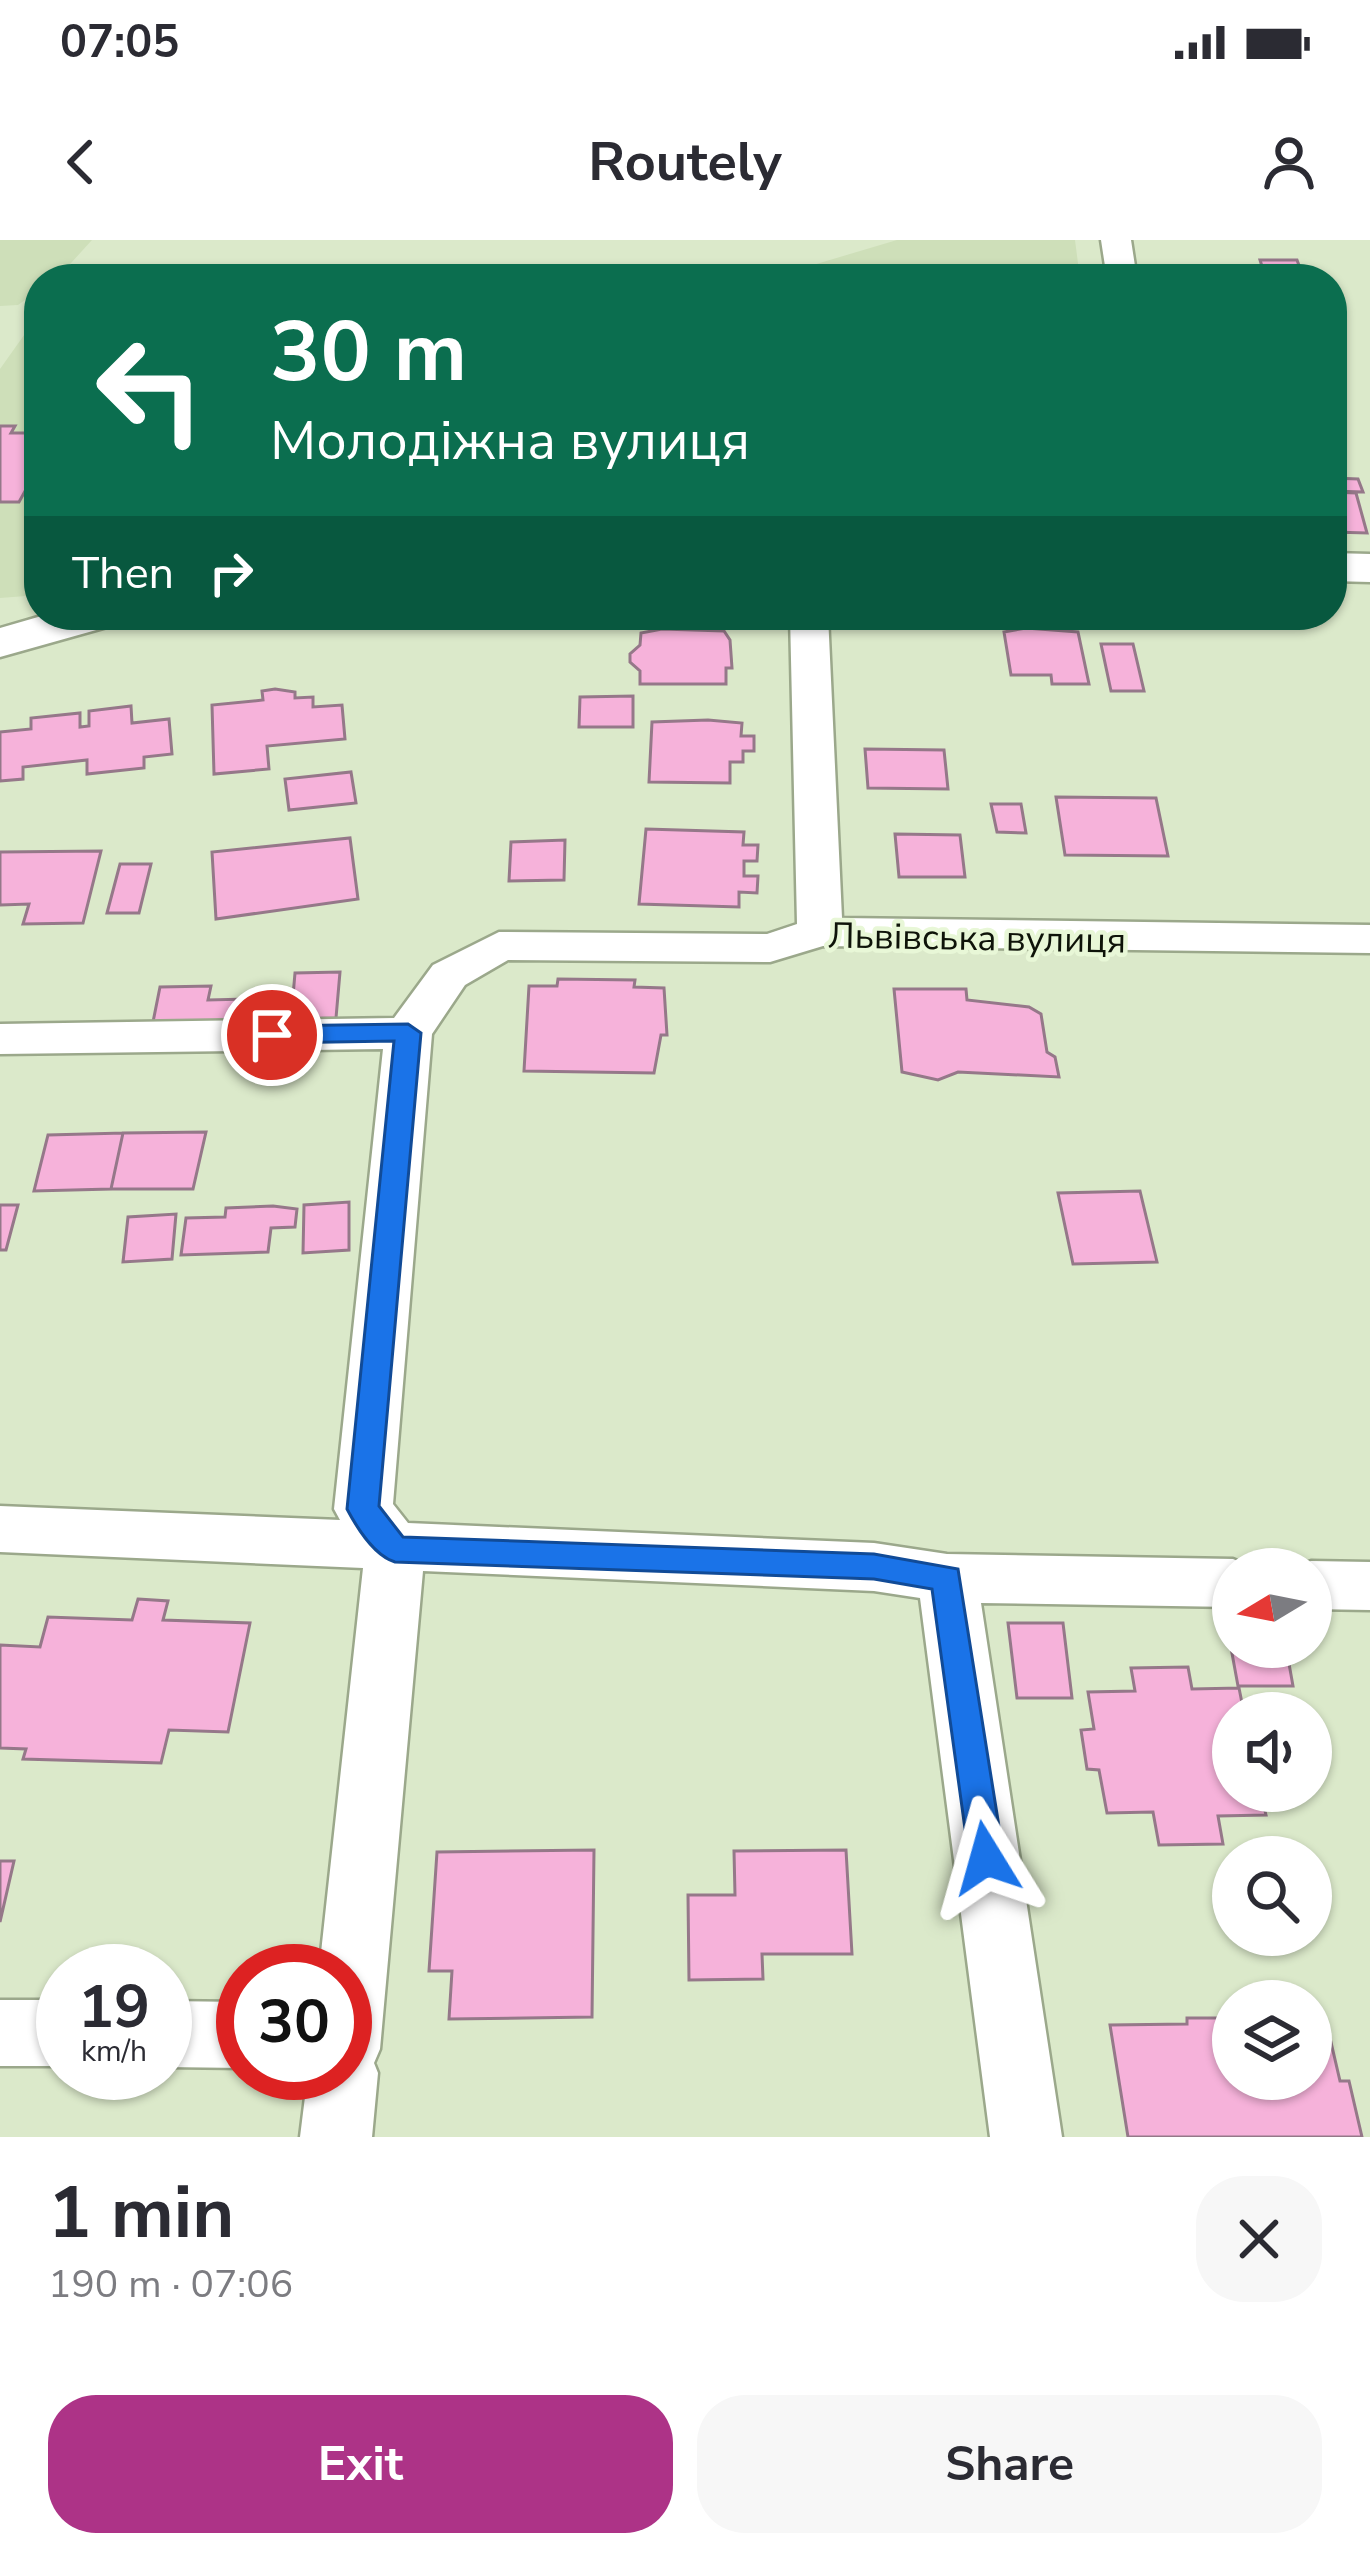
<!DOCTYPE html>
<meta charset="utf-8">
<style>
:root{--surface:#fff;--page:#f7f7f7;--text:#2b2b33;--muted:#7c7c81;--accent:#ad3387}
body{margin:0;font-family:"Nunito Sans",sans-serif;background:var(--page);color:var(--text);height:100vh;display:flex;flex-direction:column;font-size:45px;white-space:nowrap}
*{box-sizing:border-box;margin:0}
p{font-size:39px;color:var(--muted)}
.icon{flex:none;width:66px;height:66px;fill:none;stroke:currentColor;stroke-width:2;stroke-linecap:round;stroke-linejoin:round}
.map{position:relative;height:1897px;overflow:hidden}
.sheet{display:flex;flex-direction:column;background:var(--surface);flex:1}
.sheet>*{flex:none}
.hud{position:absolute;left:24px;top:24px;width:1323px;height:366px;border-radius:48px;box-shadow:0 3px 9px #0004;background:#0b6e4f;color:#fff;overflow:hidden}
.needle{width:78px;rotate:260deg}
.tools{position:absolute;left:1212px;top:1308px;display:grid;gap:24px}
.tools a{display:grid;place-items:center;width:120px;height:120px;border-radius:50%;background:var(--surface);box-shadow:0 3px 9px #0004;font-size:60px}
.speed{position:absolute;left:36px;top:1704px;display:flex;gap:24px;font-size:60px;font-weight:700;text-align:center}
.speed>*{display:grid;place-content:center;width:156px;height:156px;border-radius:50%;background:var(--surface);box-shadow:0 3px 9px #0004;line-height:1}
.speed small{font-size:30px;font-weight:400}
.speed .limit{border:18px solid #d22;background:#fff;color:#111}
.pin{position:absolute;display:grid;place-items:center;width:102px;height:102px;color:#fff;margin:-51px;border:6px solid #fff;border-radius:50%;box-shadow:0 3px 12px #0007}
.me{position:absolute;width:132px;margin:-66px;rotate:352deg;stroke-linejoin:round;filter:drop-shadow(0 0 9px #0008)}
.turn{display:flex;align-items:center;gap:42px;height:252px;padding:0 48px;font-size:54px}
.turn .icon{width:156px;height:156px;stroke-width:2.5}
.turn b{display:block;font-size:84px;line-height:102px}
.then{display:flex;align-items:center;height:114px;padding:0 48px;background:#0003;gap:24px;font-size:45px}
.round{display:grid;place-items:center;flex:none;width:126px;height:126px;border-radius:48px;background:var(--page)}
.summary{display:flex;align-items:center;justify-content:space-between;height:204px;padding:0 48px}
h1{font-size:72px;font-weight:700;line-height:90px}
.primary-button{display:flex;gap:24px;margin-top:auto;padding:24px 48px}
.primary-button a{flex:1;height:138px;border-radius:48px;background:var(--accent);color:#fff;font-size:48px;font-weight:700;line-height:138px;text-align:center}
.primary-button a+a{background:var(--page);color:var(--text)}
.status{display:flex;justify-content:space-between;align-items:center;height:84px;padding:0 60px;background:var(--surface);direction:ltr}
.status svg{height:33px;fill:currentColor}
header{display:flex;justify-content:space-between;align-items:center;height:156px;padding:0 48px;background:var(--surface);font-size:54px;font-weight:700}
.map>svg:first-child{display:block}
.built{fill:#cedfb9}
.building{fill:#f6b2da;stroke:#957889;stroke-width:3}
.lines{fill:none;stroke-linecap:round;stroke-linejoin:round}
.minor-casing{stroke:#9ba88b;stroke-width:5}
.tertiary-casing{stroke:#9ba88b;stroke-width:5}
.minor{fill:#fff;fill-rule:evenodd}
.tertiary{fill:#fff;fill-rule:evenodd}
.route{fill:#1a73e8;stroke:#114b97;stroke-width:3}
.labels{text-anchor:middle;stroke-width:9;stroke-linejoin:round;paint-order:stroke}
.street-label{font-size:36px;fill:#0e1309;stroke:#e8f7d7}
</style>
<div class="status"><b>07:05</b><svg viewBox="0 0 49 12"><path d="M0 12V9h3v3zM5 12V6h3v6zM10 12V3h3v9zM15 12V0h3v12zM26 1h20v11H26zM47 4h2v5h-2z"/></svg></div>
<header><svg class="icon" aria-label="back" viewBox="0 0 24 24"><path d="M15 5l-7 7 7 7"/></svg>Routely<svg class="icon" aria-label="person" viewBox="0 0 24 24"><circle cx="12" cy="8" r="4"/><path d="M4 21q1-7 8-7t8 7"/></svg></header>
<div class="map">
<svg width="1370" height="1897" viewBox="0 0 1370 1897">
<rect width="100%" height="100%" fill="#dbe9ca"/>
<!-- built -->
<path class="built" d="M0,0H92L61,34L39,39V50L18,65L0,66Z
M897,0H1075L1080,39H766Z
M39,74V355L0,358V129Z"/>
<!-- building -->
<path class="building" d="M1260,20H1297L1304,39H1266Z
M0,186H15L11,193H39V226L19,262H0Z
M1332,238L1358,239L1363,252L1332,251Z
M1332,252L1356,253L1367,293L1332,292Z
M1026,388L1078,392L1089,444H1052L1051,435H1011L1004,392Z
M662,389L724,391L730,400L732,428H726V444H640V431L630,422V414L640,405L641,393Z
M1101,404H1133L1144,451H1111Z
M275,449L295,452V458L313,457V467L342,465L345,499L267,506L269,529L214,534L212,465L263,460L262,451Z
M633,456V487H579L580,457Z
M131,466L132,483L169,479L172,514L144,517V528L87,534V520L23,527V539L0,541V492L31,489V478L80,473V487L89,486V471Z
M708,480L742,483L741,496H754V511H743V522H730V543L649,542L652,482Z
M865,509L944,510L948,549L868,548Z
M351,532L356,563L289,570L285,539Z
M1056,557L1156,558L1168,616L1065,615Z
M991,564H1021L1026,593L997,592Z
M646,589L744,592L743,605H758L757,621H744V636H758L757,653L739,652V667L639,664Z
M895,594L960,595L965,637H899Z
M350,598L358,659L216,679L212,612Z
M565,600L564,640L509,641L511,602Z
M101,611L83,683L23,684L29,664L0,665V612Z
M120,624H151L139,673H107Z
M340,732L336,778L291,779L295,733Z
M558,739L635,740L634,747L664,748L667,795H661L654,833L524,831L529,746H557Z
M211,746L208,760L247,759L244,780L153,782L160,747Z
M894,749H966L967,760L1029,767L1041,774L1047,812L1055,817L1059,837L958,832L938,840L902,832Z
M206,892L193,949H111L123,893Z
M123,893L111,949L34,951L48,895Z
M1140,951L1157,1022L1073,1024L1058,953Z
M349,962V1010L303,1013L304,965Z
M0,965H18L6,1010H0Z
M273,966L297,969L295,987L271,988L268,1012L181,1015L186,978L225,977L226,968Z
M176,974L172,1019L123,1022L128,977Z
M138,1359L168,1361L163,1380L250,1383L228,1492L169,1490L161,1523L23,1519L26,1509L0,1508V1405L40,1407L48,1377L132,1380Z
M1008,1383H1063L1072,1458H1017Z
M1227,1386H1233V1407H1286L1293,1446H1238Z
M1188,1427L1192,1449L1239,1448L1244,1473H1233V1551H1260L1266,1575L1218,1576L1223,1604L1159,1605L1153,1572L1107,1573L1099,1530L1087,1529L1081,1490L1094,1489L1088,1452L1135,1451L1131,1428Z
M594,1610L592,1777L449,1779L452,1731H429L437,1612Z
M846,1610L852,1714H762L763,1739L689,1740L688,1655H735L734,1611Z
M0,1621H14L0,1682Z
M1187,1778H1233V1839H1311V1785H1327L1340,1841H1349L1362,1897H1128L1110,1785L1187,1784Z"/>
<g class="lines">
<defs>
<path id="minor" d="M1101,0H1131L1137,39H1107Z
M790,375H828L842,678L1370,685V713L823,706L770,722L508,720L465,745L432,794L393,1264L408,1283L874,1303L947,1314L1233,1319L1256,1329H1233V1367L981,1363L1062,1897H990L920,1358L874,1351L423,1331L380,1809L374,1823L378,1833L372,1897H300L308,1833H345V1731H319L363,1328L0,1312V1266L340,1280L334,1269L383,809L0,814V784L394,778L433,725L499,692L767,694L797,684Z
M1311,1321L1370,1322V1370L1311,1369V1329H1289Z
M0,1760H63V1826H0Z
M165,1761L243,1762V1828L165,1827Z"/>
<path id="tertiary" d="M1332,313L1370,314V342L1332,341Z
M45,375H121L114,385L0,417V388Z"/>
</defs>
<!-- minor casing -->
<use href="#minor" class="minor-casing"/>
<!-- tertiary casing -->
<use href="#tertiary" class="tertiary-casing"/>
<!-- minor -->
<use href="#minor" class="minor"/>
<!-- tertiary -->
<use href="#tertiary" class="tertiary"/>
</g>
<!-- route -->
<path class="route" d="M408,784L421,793L379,1266L403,1297L874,1314L958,1329L1004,1618L999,1629L986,1633L974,1629L969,1618L932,1349L874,1339L395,1322C375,1316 357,1288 347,1269L394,801L272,803L259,795L272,786Z"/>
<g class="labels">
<!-- street labels -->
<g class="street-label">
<text transform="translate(977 697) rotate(1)" y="13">Львівська вулиця</text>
</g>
</g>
</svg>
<div class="tools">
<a><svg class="needle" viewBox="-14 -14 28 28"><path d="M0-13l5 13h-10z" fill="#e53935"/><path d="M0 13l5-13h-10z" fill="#7c7c81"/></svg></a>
<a><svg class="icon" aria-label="sound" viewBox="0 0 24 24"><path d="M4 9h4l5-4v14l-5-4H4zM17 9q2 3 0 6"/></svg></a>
<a><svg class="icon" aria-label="search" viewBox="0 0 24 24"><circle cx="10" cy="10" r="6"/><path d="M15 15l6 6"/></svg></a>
<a><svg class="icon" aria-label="layers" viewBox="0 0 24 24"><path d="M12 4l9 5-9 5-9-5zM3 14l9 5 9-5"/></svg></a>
</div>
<div class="speed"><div>19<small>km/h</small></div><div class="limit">30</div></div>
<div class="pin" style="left:272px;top:795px;background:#d93025"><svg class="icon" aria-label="arrive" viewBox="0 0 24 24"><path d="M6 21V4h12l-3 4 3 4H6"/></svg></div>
<svg class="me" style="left:986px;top:1618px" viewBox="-20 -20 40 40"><path d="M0-17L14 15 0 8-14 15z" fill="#1a73e8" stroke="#fff" stroke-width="4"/></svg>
<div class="hud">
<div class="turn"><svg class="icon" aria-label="left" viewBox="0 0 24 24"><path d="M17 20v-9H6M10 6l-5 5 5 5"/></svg><div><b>30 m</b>Молодіжна вулиця</div></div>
<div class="then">Then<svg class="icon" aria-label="right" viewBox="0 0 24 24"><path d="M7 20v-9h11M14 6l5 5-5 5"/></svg></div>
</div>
</div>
<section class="sheet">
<div class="summary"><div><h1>1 min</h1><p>190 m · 07:06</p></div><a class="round"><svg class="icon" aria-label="close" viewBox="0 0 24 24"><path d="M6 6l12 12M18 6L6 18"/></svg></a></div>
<div class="primary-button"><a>Exit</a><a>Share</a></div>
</section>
